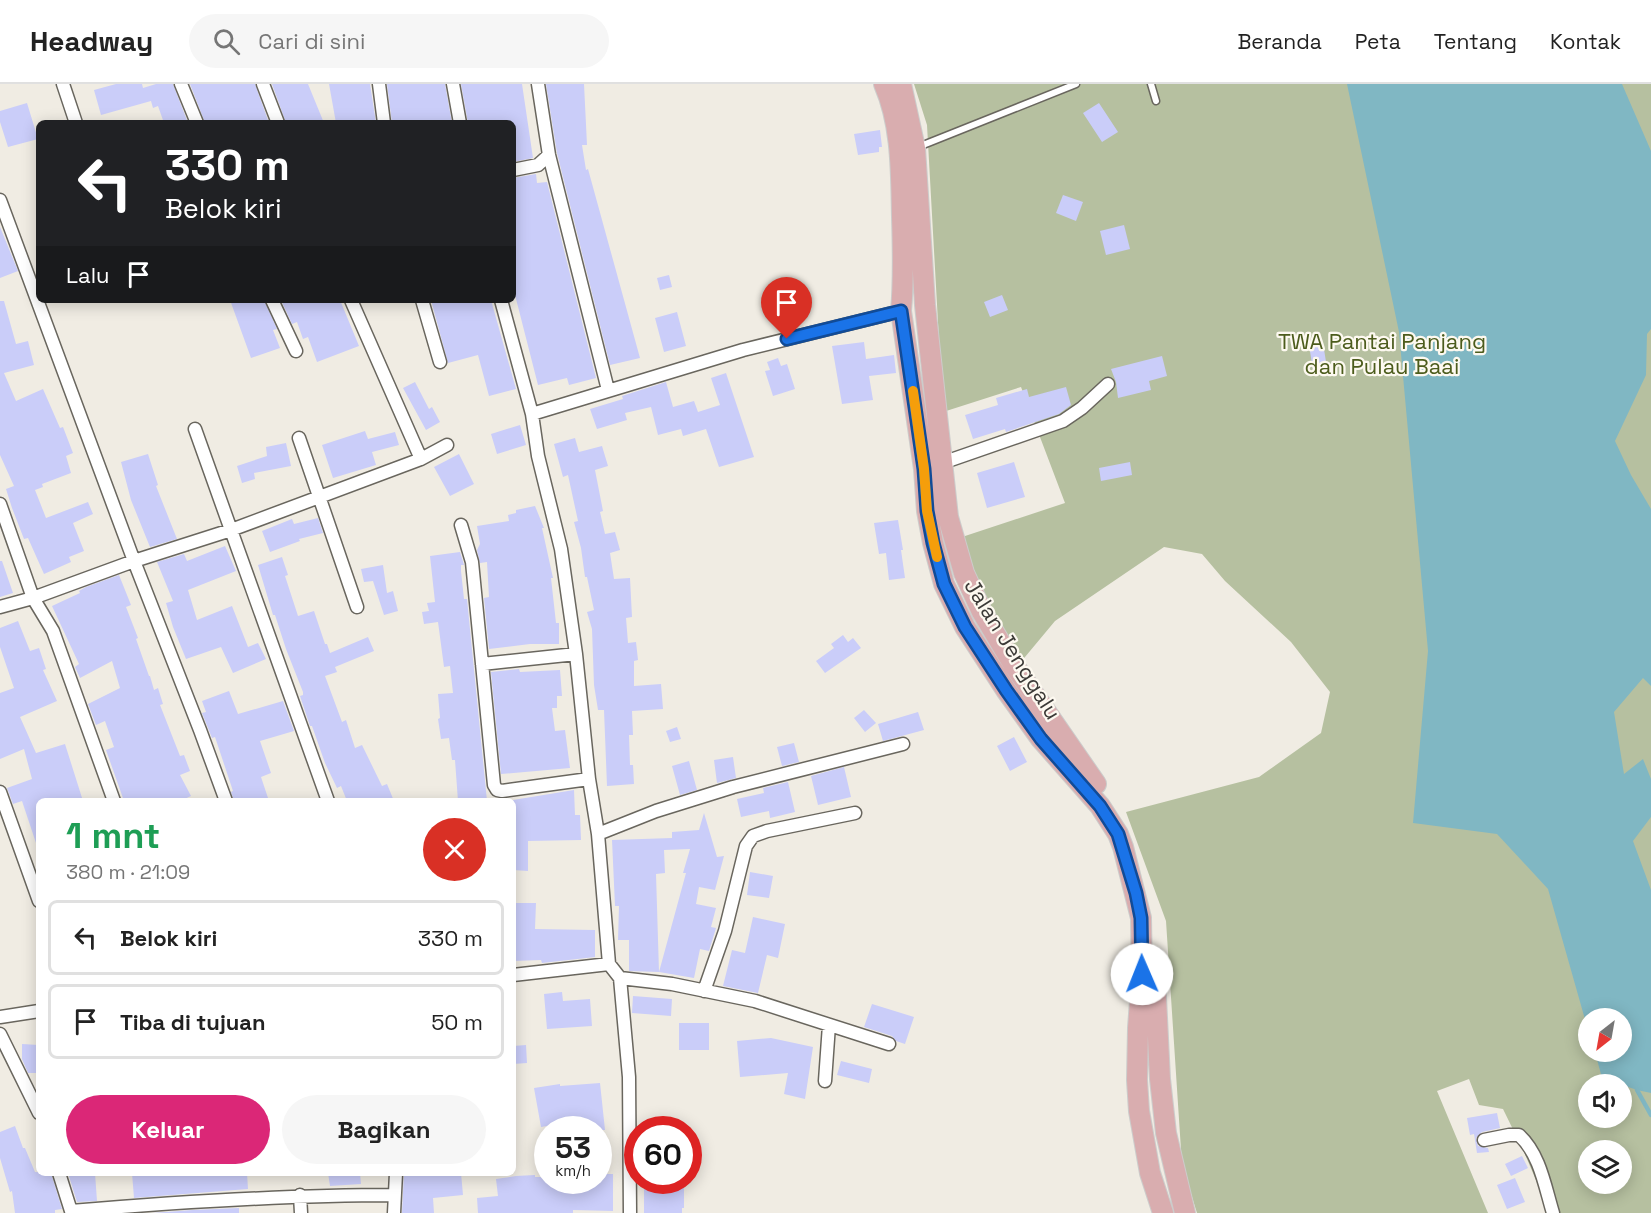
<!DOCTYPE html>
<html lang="id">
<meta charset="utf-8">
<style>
:root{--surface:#fff;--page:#f6f6f6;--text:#222;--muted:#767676;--line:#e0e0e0;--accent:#db2777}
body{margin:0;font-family:"Space Grotesk",sans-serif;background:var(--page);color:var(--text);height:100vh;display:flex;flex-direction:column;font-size:22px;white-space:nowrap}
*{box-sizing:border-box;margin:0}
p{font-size:20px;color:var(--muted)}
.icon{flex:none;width:33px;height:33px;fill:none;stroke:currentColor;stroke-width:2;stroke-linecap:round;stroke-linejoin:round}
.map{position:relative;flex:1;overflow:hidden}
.drawer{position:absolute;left:36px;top:714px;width:480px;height:378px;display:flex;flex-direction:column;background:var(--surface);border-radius:9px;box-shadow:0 3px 15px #0003}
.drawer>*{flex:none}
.banner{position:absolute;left:36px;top:36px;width:480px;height:183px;border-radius:9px;box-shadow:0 3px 15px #0003;background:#202124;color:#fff;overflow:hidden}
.needle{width:39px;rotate:211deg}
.tools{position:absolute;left:1578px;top:924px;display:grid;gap:12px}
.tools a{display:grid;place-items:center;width:54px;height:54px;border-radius:50%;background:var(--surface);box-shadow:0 3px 15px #0003;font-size:30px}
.speed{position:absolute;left:534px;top:1032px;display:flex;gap:12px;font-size:30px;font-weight:700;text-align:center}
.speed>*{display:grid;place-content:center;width:78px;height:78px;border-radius:50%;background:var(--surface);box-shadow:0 3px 15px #0003;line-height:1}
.speed small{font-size:15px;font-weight:400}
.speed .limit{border:9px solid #d22;background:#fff;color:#111}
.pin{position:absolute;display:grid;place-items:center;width:51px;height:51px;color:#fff;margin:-62px -26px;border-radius:50% 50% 50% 0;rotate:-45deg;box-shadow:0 0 6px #0007}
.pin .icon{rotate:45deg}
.me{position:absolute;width:66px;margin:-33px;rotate:359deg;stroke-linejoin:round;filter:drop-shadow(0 0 4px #0008)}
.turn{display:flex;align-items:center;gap:21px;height:126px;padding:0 30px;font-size:27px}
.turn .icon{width:78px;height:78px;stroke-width:2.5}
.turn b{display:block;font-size:42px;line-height:51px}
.then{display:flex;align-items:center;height:57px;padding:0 30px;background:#0003;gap:12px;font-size:22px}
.round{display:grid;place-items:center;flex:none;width:63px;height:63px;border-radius:32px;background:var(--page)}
.headline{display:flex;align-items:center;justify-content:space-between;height:102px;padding:0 30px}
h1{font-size:36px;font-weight:600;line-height:45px;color:#1e9e55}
.cta{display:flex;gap:12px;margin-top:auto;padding:12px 30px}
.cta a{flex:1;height:69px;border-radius:36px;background:var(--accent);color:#fff;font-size:24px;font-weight:600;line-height:69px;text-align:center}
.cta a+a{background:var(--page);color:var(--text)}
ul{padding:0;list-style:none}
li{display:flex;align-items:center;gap:18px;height:75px;margin:0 12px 9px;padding:0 18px;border:3px solid var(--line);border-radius:9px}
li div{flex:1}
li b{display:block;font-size:22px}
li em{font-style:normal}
header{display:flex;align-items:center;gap:36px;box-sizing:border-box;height:84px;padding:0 30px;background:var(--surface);border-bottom:2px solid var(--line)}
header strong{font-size:28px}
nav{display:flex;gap:33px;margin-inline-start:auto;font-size:21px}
.search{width:420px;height:54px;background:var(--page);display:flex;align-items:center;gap:15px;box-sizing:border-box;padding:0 21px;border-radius:33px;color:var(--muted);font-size:22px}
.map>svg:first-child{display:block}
.green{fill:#b6c0a0;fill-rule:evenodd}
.water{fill:#80b7c3}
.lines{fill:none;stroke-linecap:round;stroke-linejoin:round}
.stream{stroke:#80b7c3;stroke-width:4.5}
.building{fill:#cacdf9}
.lane-casing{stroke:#69665e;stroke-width:9}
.street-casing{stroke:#69665e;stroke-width:15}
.primary-casing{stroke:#cccccb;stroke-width:22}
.lane{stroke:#fff;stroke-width:6}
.street{stroke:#fff;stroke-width:12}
.primary{stroke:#d9adaf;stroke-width:20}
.route-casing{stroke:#114b97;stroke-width:15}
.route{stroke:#1a73e8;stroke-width:10}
.slow{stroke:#f59e0b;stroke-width:10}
.labels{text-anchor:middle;stroke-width:4.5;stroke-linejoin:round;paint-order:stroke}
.park-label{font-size:22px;fill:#4c5c1c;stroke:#fdf9f0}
.street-label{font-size:22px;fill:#3c3a37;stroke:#fdf9f0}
</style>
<header>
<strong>Headway</strong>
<div class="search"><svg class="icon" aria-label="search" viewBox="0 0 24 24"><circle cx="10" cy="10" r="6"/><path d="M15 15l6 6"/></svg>Cari di sini</div>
<nav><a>Beranda</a><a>Peta</a><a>Tentang</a><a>Kontak</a></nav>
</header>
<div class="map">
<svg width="1651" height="1129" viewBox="0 0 1651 1129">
<rect width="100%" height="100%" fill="#f0ece3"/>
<!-- green -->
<path class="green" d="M914,0H1651V1129H1550L1524,1068L1503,1025L1479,1021L1469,995L1437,1007L1488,1129H1197L1182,1081L1166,837L1126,728L1259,693L1321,649L1330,608L1291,558L1225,497L1202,470L1164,463L1055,537L1020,579L986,520L962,453L1065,419L1021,303L943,328L927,41ZM1588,934H1622V968H1588ZM1588,1000H1622V1034H1588ZM1588,1066H1622V1100H1588Z"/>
<!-- water -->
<path class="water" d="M1347,0H1622L1651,67V245L1647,250L1646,291L1615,357L1631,391L1651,425V602L1643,594L1614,628L1624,690L1643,675L1651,695V733L1633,757L1651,806V1009L1637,1006L1602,994L1595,968H1622V934H1588V946L1548,805L1497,750L1413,739L1428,567L1399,248Z"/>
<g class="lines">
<!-- stream -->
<path class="stream" d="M1637,1006L1651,1031"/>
</g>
<!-- building -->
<path class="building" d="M116,0H142L143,4L156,0H173L188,39H164L158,22L153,24L151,17L101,31L94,6Z
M190,0H255L269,39H205Z
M272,0H308L324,39H286Z
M329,0H370L376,39H336Z
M387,0H445L452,39H392Z
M461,0H522L533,74L513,78V39H468Z
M546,0H584L587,61H582L586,86L588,85L640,274L610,281L557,69Z
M27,19L38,55L8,63L0,38V27Z
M1099,19L1118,48L1102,58L1083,29Z
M880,46L882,63H879V68L858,71L854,50Z
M536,90L537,99L547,98L596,294L569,301L567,294L538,301L513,203V94Z
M1063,111L1083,118L1076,137L1056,129Z
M1124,141L1130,165L1106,171L1100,147Z
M0,143L18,187L0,194Z
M669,191L672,203L660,206L657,194Z
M1002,211L1008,226L990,233L984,218Z
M230,216H264L277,245L273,246L280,264L251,274Z
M281,216H340L359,262L317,278L308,253L303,255L297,238L292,240Z
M431,216H491L516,305L489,312L478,271L448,279Z
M0,217H4L16,260L28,257L34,281L4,289L16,317L43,305L60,344L63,343L73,369L66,372L71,389L42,400L43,403L35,406L46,434L88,418L93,430L73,439L84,467L69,473L71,478L44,490L28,454L24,455L12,424L6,405L14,402L0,371Z
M677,228L686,262L664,268L655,234Z
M864,258L866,275L894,271L896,289L869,292L873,316L842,320L832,262Z
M1323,259L1327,284L1313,286L1309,261Z
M1162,272L1167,292L1149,297L1151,306L1118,314L1116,298L1111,285Z
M778,274L781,282L787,280L795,305L773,312L765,287L770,286L767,278Z
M726,289L754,373L719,383L706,345L683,352L681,345L658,351L651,323L625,329L627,336L597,345L590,325L623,315L622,312L666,298L673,323L694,317L698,328L720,321L711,294Z
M415,298L429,325L432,323L440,338L426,346L403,304Z
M1066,303L1071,321L1059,330L1006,348L1005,345L973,355L965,331L998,321L996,314L1027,305L1029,313Z
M520,341L526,361L497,370L491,350Z
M365,347L368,355L395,348L399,361L372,368L376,381L333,394L322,361Z
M575,354L579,368L602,362L608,382L595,386L603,427L600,428L605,450L615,448L620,466L610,469L614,495L630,494L632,533L626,534L628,559L636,558L638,576L634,577V602L661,600L663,625L632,627L633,651H629L630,681H633L634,700L607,702L604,626H598L594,601L592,545L587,528L594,526L587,493H585L581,464L574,438L578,437L568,391L563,393L554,360Z
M286,359L291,382L254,389L255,395L242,399L237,382L267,372L266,363Z
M148,370L158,401L156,402L177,455L150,463L131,416L121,378Z
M459,370L474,400L450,412L434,383Z
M1014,378L1025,413L987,424L977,389Z
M1130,378L1132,391L1101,397L1099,384Z
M535,422L544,444H542L553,494H551L556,539H559V560H530L489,565L484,514L489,513L487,478L480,479L477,466L480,460L477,442L509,437L508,431L516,429V426Z
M318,434L323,449L299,455L300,457L270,468L262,447L292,435L294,440Z
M898,436L903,466H901L905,494L889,496L886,469L879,470L874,439Z
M225,462L236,487L188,506L197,536L232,522L248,563L258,559L266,575L233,589L221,563L186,575L173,543L166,519L173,517L157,478L184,470L187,477Z
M460,468L464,481H461V487L464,515H467L487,717H458L455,676H452L449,654L441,655L438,635L440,634L438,610L453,609L450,582L444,583L438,538L424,540L422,528L429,527L427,519L435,518L430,472Z
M282,473L288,491L285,492L298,532L314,527L325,560H327L330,569L368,553L374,567L335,583L337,588L325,592L342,638L346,636L355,664L362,661L382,702L387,700L394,717H347L341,702L337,704L325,679L312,642H310L300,612L303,611V608L286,565L275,531H273L258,481Z
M0,477H2L13,509L0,513Z
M383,481L387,509L393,507L398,527L384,531L373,497L364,498L361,485Z
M119,491L131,521L126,523L138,554L136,555L149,592H150L154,606L158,604L163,620L160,621L180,672L184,671L190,687L180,691L191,712L180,717H124L106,666L114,663L105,637L96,641L88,620L120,604L112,577L80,594L75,583L79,580L52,522L80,509L79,507L86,503Z
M18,537L30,567L39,564L46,585L43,586L57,617L20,633L36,669L65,660L83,717H39V761L37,762L22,717L13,720L7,704L32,695L24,665L0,675V609L14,604L0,563V544Z
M843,551L848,558L853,554L861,564L825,589L816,577L834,564L831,560Z
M519,585L520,588L560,586L562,612H557V624H552L555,647L565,646L570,684L501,690L491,588Z
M229,607L238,630L283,617L294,647L260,657L271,689L261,693L269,717H234L231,708L233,707L215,653L212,654L202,629L206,628L202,617Z
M864,626L876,639L865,648L854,634Z
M918,628L924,646L883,657L878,640Z
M677,643L681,655L670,658L666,647Z
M1014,653L1027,678L1010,687L997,662Z
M794,659L799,678L782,682L777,663Z
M733,673L736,694L717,699L714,676Z
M689,677L697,706L680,711L672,682Z
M844,683L851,713L818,721L811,692Z
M788,698L795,728L770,734L769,727L741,733L737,715L764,709L763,704Z
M574,706L575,731H580L581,756L528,757V787L513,786V751H516L513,716Z
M704,729L717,773L724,772L715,806L699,803L696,820L716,824L711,843L716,844L709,867L700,865L694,894L659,888L686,789H683L690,765L664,766L665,789L656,790L659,888L629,887V856H618L619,822H615L612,756L672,754V748L699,746Z
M750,788L773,792L769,814L747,811Z
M513,819H536L535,845L595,846V873L542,879L541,876L513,877Z
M753,833L785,840L778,874L767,871L758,909L723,902L732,866L745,869Z
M562,908L563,917L590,915L592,942L547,945L544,910Z
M633,912L672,915L671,932L632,929Z
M872,920L914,933L905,960L896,957L892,952L864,943Z
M679,939H709V966H679Z
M771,954L813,963L805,1015L784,1010L788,989L740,993L737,957Z
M22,960L39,961V989H28L22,975Z
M526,961L527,979L513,980V962Z
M841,977L872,985L869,999L837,991Z
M600,999L605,1046H570V1038L541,1043L534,1004L560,1000V1002Z
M1497,1029L1500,1044L1482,1048L1476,1054L1478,1062L1488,1064L1489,1068L1477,1069L1474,1050L1470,1051L1467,1034Z
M15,1042L23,1064H25L35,1088L51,1089L62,1125L55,1126V1129H15L12,1107L10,1108L0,1074V1048Z
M1522,1072L1528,1084L1511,1092L1505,1080Z
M68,1089H95L97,1117L77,1118Z
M132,1089H247L248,1105L134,1114Z
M328,1089H360L361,1100L330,1102Z
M404,1089H461L463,1111L433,1114L434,1129H402Z
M598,1090H613V1127L573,1126V1129H478L477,1114L498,1112L496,1095L516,1092L535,1091V1093H548V1096H598Z
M1515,1094L1525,1118L1507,1125L1497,1101Z
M644,1099H684V1124H682V1129H644Z
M239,1124V1129H152L193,1126Z"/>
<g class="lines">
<defs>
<path id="lane" d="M1151,0L1156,17
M918,63L1076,0"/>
<path id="street" d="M63,0L76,39
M181,0L197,39
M263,0L278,39
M379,0L384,39
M453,0L460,39
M538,0L549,71L608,306
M513,86L538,81L549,71
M0,116L134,477L200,646L226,717
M272,216L296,267
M351,216L421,375
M422,216L440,278
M501,216L532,330
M195,345L231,446L421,375L447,361
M299,354L357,523
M942,379L1063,337L1082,324L1108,300
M0,420L33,514L53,547L114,717
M461,441L472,478L494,701L497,706L502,707L589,695
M0,523L33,514L134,477L231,446L328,717
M482,580L576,570
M0,708L39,817
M598,750L656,727L733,703L903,660
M513,891L609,880
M620,894L672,900L755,917L889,960
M704,907L725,847L746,762L753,752L767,747L855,729
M0,933L39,927
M0,950L39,1029
M825,997L829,941
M1484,1056L1509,1051H1519C1540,1070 1545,1103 1553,1129
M59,1089L71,1127C179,1118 286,1111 394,1111
M300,1111L301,1129
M394,1129L396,1089
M630,1129L629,993L620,894L609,880L598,750L589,695L576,570L561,465L538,372L532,330L743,266L901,227"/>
<path id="primary" d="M884,0C902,41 901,89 902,133C903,165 904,196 901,227L924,385L927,427L933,459L944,500L965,543L1006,606L1041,655L1100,722L1118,750L1123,763L1141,834L1142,890L1138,944L1137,996L1139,1027L1150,1089L1163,1129
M901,0L915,64L925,221L948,433L964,489L982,528L1013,580L1096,700
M1154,873L1160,995L1166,1049L1185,1129"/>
</defs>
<!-- lane casing -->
<use href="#lane" class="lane-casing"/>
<!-- street casing -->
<use href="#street" class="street-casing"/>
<!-- primary casing -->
<use href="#primary" class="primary-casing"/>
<!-- lane -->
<use href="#lane" class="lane"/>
<!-- street -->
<use href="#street" class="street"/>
<!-- primary -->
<use href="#primary" class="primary"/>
</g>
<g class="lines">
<defs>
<path id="route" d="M787,255L901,227L924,385L927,427L933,459L944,500L965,543L1006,606L1041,655L1100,722L1118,750L1136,809L1141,834L1142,890"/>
</defs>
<!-- route casing -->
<use href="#route" class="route-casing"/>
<!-- route -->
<use href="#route" class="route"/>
<!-- slow -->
<path class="slow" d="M913,307L924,385L927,427L937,473"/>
</g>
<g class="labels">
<!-- park labels -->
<g class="park-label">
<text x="1382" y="265">TWA Pantai Panjang<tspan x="1382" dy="25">dan Pulau Baai</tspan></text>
</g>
<!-- street labels -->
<g class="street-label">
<text transform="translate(1013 565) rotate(58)" y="8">Jalan Jenggalu</text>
</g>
</g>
</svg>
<div class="tools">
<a><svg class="needle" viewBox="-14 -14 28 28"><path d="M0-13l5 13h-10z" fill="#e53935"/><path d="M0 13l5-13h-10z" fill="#767676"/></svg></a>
<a><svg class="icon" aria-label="sound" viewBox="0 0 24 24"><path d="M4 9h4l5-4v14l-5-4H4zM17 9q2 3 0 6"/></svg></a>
<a><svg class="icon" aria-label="layers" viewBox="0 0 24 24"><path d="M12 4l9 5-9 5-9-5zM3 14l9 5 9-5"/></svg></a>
</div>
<div class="speed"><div>53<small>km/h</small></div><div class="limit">60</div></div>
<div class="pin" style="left:787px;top:255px;background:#d93025"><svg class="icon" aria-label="arrive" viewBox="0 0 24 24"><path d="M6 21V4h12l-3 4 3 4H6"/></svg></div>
<svg class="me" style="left:1142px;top:890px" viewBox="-20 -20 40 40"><circle r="19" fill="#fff"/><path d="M0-13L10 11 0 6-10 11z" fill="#1a73e8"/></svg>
<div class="banner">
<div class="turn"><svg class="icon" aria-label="left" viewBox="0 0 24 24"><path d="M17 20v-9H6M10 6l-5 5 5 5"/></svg><div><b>330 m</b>Belok kiri</div></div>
<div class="then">Lalu<svg class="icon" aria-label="arrive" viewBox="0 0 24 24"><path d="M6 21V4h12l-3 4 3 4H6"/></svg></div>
</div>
<section class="drawer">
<div class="headline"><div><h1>1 mnt</h1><p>380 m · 21:09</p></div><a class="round" style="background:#d93025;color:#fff"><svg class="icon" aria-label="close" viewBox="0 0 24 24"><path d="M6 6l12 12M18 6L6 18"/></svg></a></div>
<ul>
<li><svg class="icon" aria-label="left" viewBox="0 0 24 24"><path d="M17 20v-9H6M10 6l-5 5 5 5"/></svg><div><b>Belok kiri</b></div><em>330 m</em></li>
<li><svg class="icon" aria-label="arrive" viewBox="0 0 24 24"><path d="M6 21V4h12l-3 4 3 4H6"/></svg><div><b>Tiba di tujuan</b></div><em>50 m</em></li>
</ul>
<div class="cta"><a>Keluar</a><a>Bagikan</a></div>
</section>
</div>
